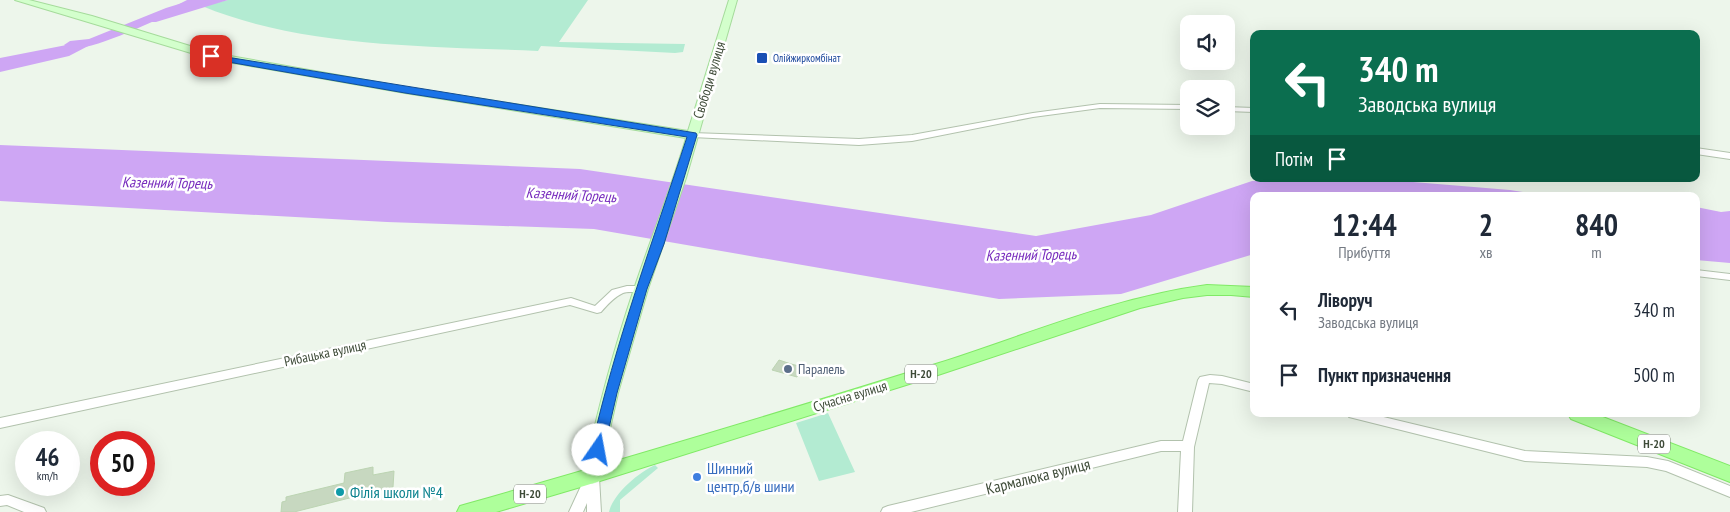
<!DOCTYPE html>
<html lang="uk">
<meta charset="utf-8">
<style>
:root{--surface:#fff;--page:#f6f6f7;--text:#1f2937;--muted:#747a83}
body{margin:0;font-family:"PT Sans Narrow",sans-serif;background:var(--page);color:var(--text);height:100vh;display:flex;flex-direction:column;font-size:19px;white-space:nowrap}
*{box-sizing:border-box;margin:0}
p{font-size:16px;color:var(--muted)}
.icon{flex:none;width:28px;height:28px;fill:none;stroke:currentColor;stroke-width:2;stroke-linecap:round;stroke-linejoin:round}
.map{position:relative;flex:1;overflow:hidden}
.side{position:absolute;left:1250px;top:192px;width:450px;height:225px;display:flex;flex-direction:column;background:var(--surface);border-radius:10px;box-shadow:0 5px 20px #0002}
.side>*{flex:none}
.banner{position:absolute;left:1250px;top:30px;width:450px;height:152px;border-radius:10px;box-shadow:0 5px 20px #0002;background:#0b6e4f;color:#fff;overflow:hidden}
.fabs{position:absolute;left:1180px;top:15px;display:grid;gap:10px}
.fabs a{display:grid;place-items:center;width:55px;height:55px;border-radius:10px;background:var(--surface);box-shadow:0 5px 20px #0002;font-size:25px}
.speed{position:absolute;left:15px;top:431px;display:flex;gap:10px;font-size:25px;font-weight:700;text-align:center}
.speed>*{display:grid;place-content:center;width:65px;height:65px;border-radius:50%;background:var(--surface);box-shadow:0 5px 20px #0002;line-height:1}
.speed small{font-size:12px;font-weight:400}
.speed .limit{border:8px solid #d22;background:#fff;color:#111}
.pin{position:absolute;display:grid;place-items:center;width:42px;height:42px;color:#fff;margin:-21px;border-radius:10px;box-shadow:0 2px 8px #0006}
.me{position:absolute;width:55px;margin:-28px;rotate:12deg;stroke-linejoin:round;filter:drop-shadow(0 0 4px #0008)}
.turn{display:flex;align-items:center;gap:18px;height:105px;padding:0 25px;font-size:22px}
.turn .icon{width:65px;height:65px;stroke-width:2.5}
.turn b{display:block;font-size:35px;line-height:42px}
.then{display:flex;align-items:center;height:48px;padding:0 25px;background:#0003;gap:10px;font-size:19px}
.eta{display:flex;justify-content:space-evenly;align-items:center;height:85px;text-align:center}
.eta b{font-size:30px;font-weight:700;line-height:35px}
ul{padding:0;list-style:none}
li{display:flex;align-items:center;gap:15px;height:65px;padding:0 25px}
li div{flex:1}
li b{display:block;font-size:19px}
li em{font-style:normal}
.map>svg:first-child{display:block}
.green{fill:#b3ebd2}
.water{fill:#cea6f4}
.lines{fill:none;stroke-linecap:round;stroke-linejoin:round}
.river{fill:#cea6f4;fill-rule:evenodd}
.building{fill:#c7d8c0;stroke:#bcd4b2}
.street-casing{stroke:#b2c2ad;stroke-width:2}
.secondary-casing{stroke:#a5db9b;stroke-width:2}
.primary-casing{stroke:#80e966;stroke-width:2}
.street{fill:#fff;fill-rule:evenodd}
.secondary{fill:#d3ffcc;fill-rule:evenodd}
.primary{fill:#aeff9b;fill-rule:evenodd}
.route{fill:#1a73e8;stroke:#114b97}
.transit-dot{fill:#1a4fb4;stroke:#fff;stroke-width:2}
.service-dot{fill:#5c6f8a;stroke:#fff;stroke-width:2}
.shop-dot{fill:#3f7fe0;stroke:#fff;stroke-width:2}
.culture-dot{fill:#0f9aa8;stroke:#fff;stroke-width:2}
.labels{text-anchor:middle;stroke-width:5;stroke-linejoin:round;paint-order:stroke}
.far-transit-label{font-size:11px;fill:#164399;stroke:#fff;text-anchor:start}
.shield{fill:#fff;stroke:#788174;stroke-width:1}
.shield-label{font-size:12px;font-weight:bold;fill:#3e4b38}
.street-label{font-size:14px;fill:#3e4b38;stroke:#fff}
.service-label{font-size:14px;fill:#4e5e75;stroke:#fff;text-anchor:start}
.water-label{font-size:15px;font-style:italic;fill:#772bbd;stroke:#fff}
.near-shop-label{font-size:16px;fill:#366cbe;stroke:#fff;text-anchor:start}
.near-street-label{font-size:16px;fill:#3e4b38;stroke:#fff}
.near-culture-label{font-size:16px;fill:#0d838f;stroke:#fff;text-anchor:start}
</style>
<div class="map">
<svg width="1730" height="512" viewBox="0 0 1730 512">
<rect width="100%" height="100%" fill="#edf6eb"/>
<!-- green -->
<path class="green" d="M228,0H588L559,42L685,44L683,52L675,53L541,46L538,51C430,46 303,48 202,6Z
M828,413L855,472L819,481L796,423Z
M655,465L658,468L620,500V512H609C613,494 639,472 655,465Z"/>
<!-- water -->
<path class="water" d="M187,0H228L156,22H144Z
M92,40V44L69,56L0,72V58Z
M0,145L580,169L1036,236L1151,215L1252,181L1296,179L1389,180L1510,190L1548,196H1254V254L1121,294L999,299L594,229L387,222L0,201Z
M1696,207L1721,212L1730,211V263L1696,260Z"/>
<g class="lines">
<!-- river -->
<path class="river" d="M192,0H210L208,2C197,6 186,8 175,12C156,19 77,60 64,45L70,41L89,39L166,8Z"/>
</g>
<!-- building -->
<path class="building" d="M779,360L791,364L803,367L797,377L772,370Z
M373,467V475L394,471L393,487L294,512H281L282,502L286,501V497L344,483L345,473Z"/>
<g class="lines">
<defs>
<path id="street" d="M1100,104L1189,105V109L1100,108L1033,117L912,141L859,145L692,137L688,135L692,133L859,139L912,135L1033,113Z
M1226,107L1254,108V112L1226,111Z
M1696,148L1730,153V159L1696,154Z
M1696,270L1730,274V280L1696,276Z
M627,286H641L646,289C640,295 631,290 623,293C614,297 607,305 601,312L597,313L570,305L0,428V418L571,298L595,306L612,290Z
M1210,375L1222,376L1254,384V392L1222,384L1209,383L1194,447L1192,512H1178L1181,451H1161L911,512H881L883,508L888,506L1161,441H1183L1198,380L1200,377Z
M1347,414H1371L1525,451L1647,457L1668,461L1730,486V497L1666,471L1647,467L1525,461L1349,417Z
M592,472L597,473L599,477L601,512H587V503L583,512H569L587,473Z
M8,495L44,508L46,512H24L7,505L0,506V496Z"/>
<path id="secondary" d="M15,0H29L92,16L213,53L405,87L688,131L729,0H737L686,178L648,289L618,393L598,482L592,484L586,482L583,477C597,413 613,351 634,289C651,238 671,189 686,138L405,93L211,59Z"/>
<path id="primary" d="M1207,285L1254,287V297L1231,295H1207L1183,298L1140,308L938,375L584,486L496,512H457L460,506L467,504C625,459 782,412 939,363C1027,335 1115,297 1207,285Z
M1568,414H1595L1730,466V482L1571,419Z"/>
</defs>
<!-- street casing -->
<use href="#street" class="street-casing"/>
<!-- secondary casing -->
<use href="#secondary" class="secondary-casing"/>
<!-- primary casing -->
<use href="#primary" class="primary-casing"/>
<!-- street -->
<use href="#street" class="street"/>
<!-- secondary -->
<use href="#secondary" class="secondary"/>
<!-- primary -->
<use href="#primary" class="primary"/>
</g>
<!-- route -->
<path class="route" d="M208,54L696,133L697,135L664,244L647,289L617,393L603,454L598,456L593,454L591,450C615,343 653,241 687,137L405,93L211,59L207,56Z"/>
<!-- markers -->
<rect class="transit-dot" x="756" y="52" width="12" height="12" rx="2.5"/>
<circle class="service-dot" cx="788" cy="369" r="5"/>
<circle class="shop-dot" cx="697" cy="477" r="5"/>
<circle class="culture-dot" cx="340" cy="492" r="5"/>
<g class="labels">
<!-- far-transit labels -->
<g class="far-transit-label">
<text x="773" y="62">Олійжиркомбiнат</text>
</g>
<!-- shield labels -->
<g class="shield">
<rect x="905" y="364.5" width="32" height="19" rx="4"/>
<rect x="1638" y="434.5" width="32" height="19" rx="4"/>
<rect x="514" y="484.5" width="32" height="19" rx="4"/>
</g>
<g class="shield-label">
<text x="921" y="378">Н-20</text>
<text x="1654" y="448">Н-20</text>
<text x="530" y="498">Н-20</text>
</g>
<!-- street labels -->
<g class="street-label">
<text transform="translate(709 80) rotate(-73)" y="5">Свободи вулиця</text>
<text transform="translate(325 353) rotate(-12)" y="5">Рибацька вулиця</text>
<text transform="translate(850 396) rotate(-17)" y="5">Сучасна вулиця</text>
</g>
<!-- service labels -->
<g class="service-label">
<text x="798" y="374">Паралель</text>
</g>
<!-- water labels -->
<g class="water-label">
<text transform="translate(167 183) rotate(1)" y="5">Казенний Торець</text>
<text transform="translate(571 195) rotate(3)" y="5">Казенний Торець</text>
<text transform="translate(1031 255) rotate(-1)" y="5">Казенний Торець</text>
</g>
<!-- near-shop labels -->
<g class="near-shop-label">
<text x="707" y="474">Шинний<tspan x="707" dy="18">центр,б/в шини</tspan></text>
</g>
<!-- near-street labels -->
<g class="near-street-label">
<text transform="translate(1038 476) rotate(-14)" y="6">Кармалюка вулиця</text>
</g>
<!-- near-culture labels -->
<g class="near-culture-label">
<text x="350" y="498">Філія школи №4</text>
</g>
</g>
</svg>
<div class="fabs">
<a><svg class="icon" aria-label="sound" viewBox="0 0 24 24"><path d="M4 9h4l5-4v14l-5-4H4zM17 9q2 3 0 6"/></svg></a>
<a><svg class="icon" aria-label="layers" viewBox="0 0 24 24"><path d="M12 4l9 5-9 5-9-5zM3 14l9 5 9-5"/></svg></a>
</div>
<div class="speed"><div>46<small>km/h</small></div><div class="limit">50</div></div>
<div class="pin" style="left:211px;top:56px;background:#d93025"><svg class="icon" aria-label="arrive" viewBox="0 0 24 24"><path d="M6 21V4h12l-3 4 3 4H6"/></svg></div>
<svg class="me" style="left:598px;top:450px" viewBox="-20 -20 40 40"><circle r="19" fill="#fff"/><path d="M0-13L10 11 0 6-10 11z" fill="#1a73e8"/></svg>
<div class="banner">
<div class="turn"><svg class="icon" aria-label="left" viewBox="0 0 24 24"><path d="M17 20v-9H6M10 6l-5 5 5 5"/></svg><div><b>340 m</b>Заводська вулиця</div></div>
<div class="then">Потім<svg class="icon" aria-label="arrive" viewBox="0 0 24 24"><path d="M6 21V4h12l-3 4 3 4H6"/></svg></div>
</div>
<section class="side">
<div class="eta">
<div><b>12:44</b><p>Прибуття</p></div>
<div><b>2</b><p>хв</p></div>
<div><b>840</b><p>m</p></div>
</div>
<ul>
<li><svg class="icon" aria-label="left" viewBox="0 0 24 24"><path d="M17 20v-9H6M10 6l-5 5 5 5"/></svg><div><b>Ліворуч</b><p>Заводська вулиця</p></div><em>340 m</em></li>
<li><svg class="icon" aria-label="arrive" viewBox="0 0 24 24"><path d="M6 21V4h12l-3 4 3 4H6"/></svg><div><b>Пункт призначення</b></div><em>500 m</em></li>
</ul>
</section>
</div>
